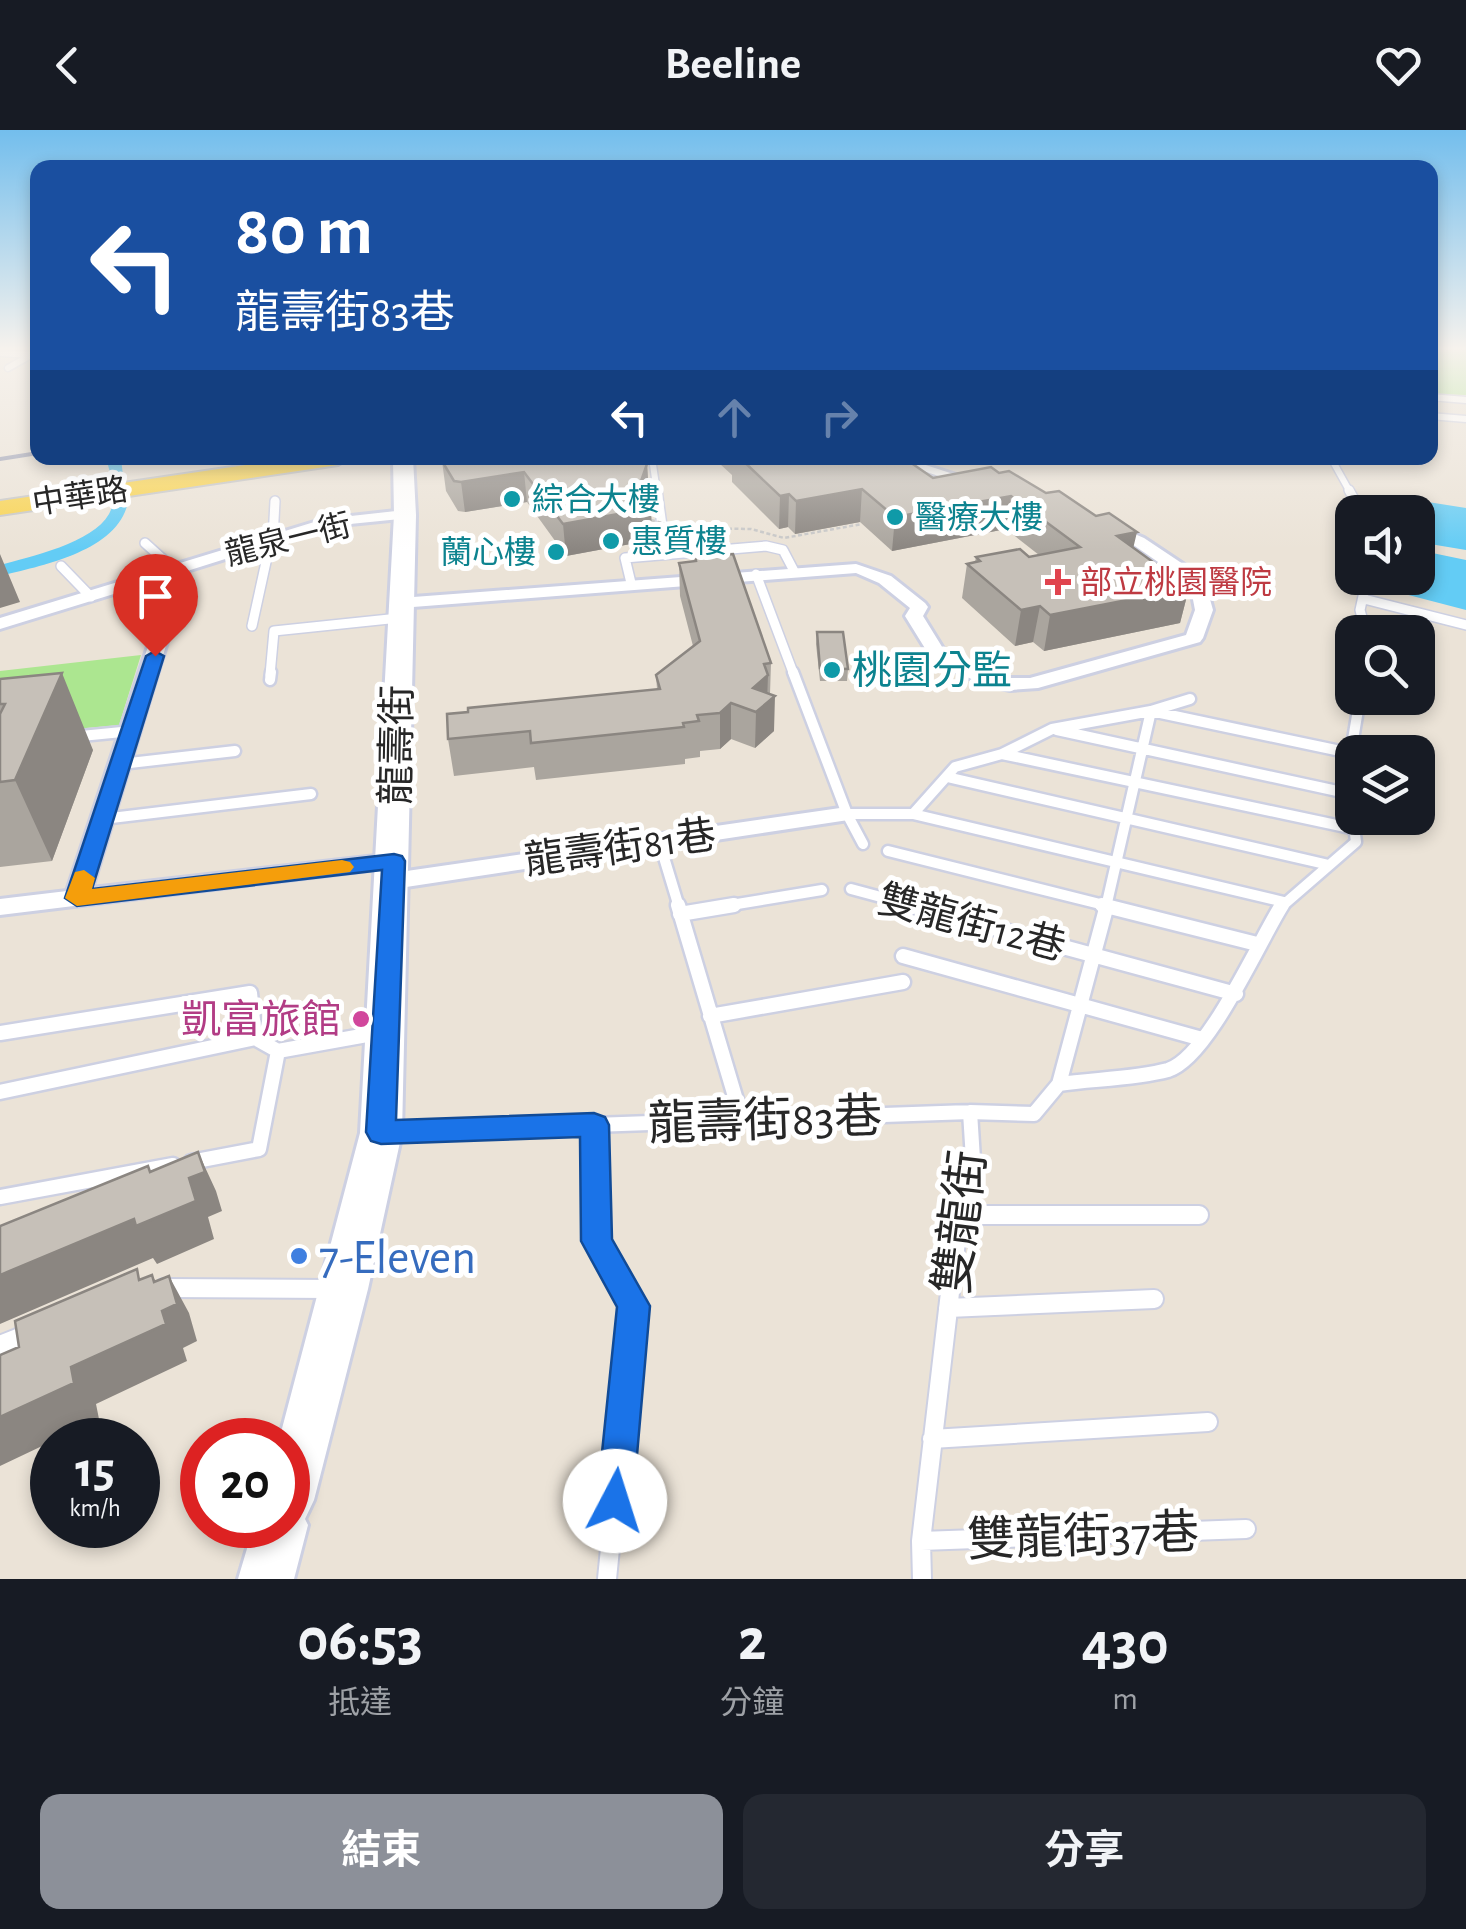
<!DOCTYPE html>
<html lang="zh-TW">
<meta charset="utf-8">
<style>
:root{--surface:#171b24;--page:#242831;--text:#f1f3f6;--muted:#9ea1a6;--accent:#8c9099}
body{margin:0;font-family:"Alegreya Sans","Noto Sans TC",sans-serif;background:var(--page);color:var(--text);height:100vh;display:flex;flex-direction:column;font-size:38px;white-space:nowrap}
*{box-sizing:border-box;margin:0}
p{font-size:32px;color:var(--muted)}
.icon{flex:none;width:55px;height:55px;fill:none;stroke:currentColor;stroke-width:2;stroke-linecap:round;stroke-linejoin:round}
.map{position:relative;height:1449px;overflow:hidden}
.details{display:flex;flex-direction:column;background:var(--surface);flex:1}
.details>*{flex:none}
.guide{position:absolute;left:30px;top:30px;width:1408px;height:305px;border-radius:20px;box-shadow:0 5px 15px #0003;background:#1a4fa0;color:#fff;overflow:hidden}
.controls{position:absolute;left:1335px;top:365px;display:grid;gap:20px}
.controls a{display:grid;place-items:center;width:100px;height:100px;border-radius:20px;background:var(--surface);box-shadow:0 5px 15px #0003;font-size:50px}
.speed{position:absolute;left:30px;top:1288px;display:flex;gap:20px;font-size:50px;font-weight:700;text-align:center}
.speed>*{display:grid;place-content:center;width:130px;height:130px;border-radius:50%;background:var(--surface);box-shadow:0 5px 15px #0003;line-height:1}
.speed small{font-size:25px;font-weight:400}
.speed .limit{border:15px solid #d22;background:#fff;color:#111}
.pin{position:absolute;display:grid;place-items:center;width:85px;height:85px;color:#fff;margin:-102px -42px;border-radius:50% 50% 50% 0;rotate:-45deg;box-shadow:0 0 10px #0007}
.pin .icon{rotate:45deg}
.me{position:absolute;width:110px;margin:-55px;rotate:5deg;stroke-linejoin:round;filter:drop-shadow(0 0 8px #0008)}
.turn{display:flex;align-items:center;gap:35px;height:210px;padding:0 40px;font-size:45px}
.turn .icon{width:130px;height:130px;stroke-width:2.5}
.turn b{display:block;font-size:70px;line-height:85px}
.lanes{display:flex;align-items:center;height:95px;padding:0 40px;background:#0003;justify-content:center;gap:50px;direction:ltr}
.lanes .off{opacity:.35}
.eta{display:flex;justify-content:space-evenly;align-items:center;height:170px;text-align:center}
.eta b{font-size:60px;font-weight:700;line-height:70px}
.cta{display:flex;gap:20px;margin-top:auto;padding:20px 40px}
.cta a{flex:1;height:115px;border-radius:20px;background:var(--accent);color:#fff;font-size:40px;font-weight:700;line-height:115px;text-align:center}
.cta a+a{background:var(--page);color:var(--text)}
header{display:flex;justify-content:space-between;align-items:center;height:130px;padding:0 40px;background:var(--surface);font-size:45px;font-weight:700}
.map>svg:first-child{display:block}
.green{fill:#ace690}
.water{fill:#63ccf5}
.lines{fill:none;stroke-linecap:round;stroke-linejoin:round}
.canal{fill:#63ccf5;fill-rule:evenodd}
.lane-far4-casing{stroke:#cdd0e2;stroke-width:9}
.lane-far3-casing{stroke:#cdd0e2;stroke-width:12}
.lane-far2-casing{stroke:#cdd0e2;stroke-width:15}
.lane-far1-casing{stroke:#cdd0e2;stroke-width:19}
.lane-casing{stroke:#cdd0e2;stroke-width:22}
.street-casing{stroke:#cdd0e2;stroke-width:6}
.secondary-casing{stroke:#cdd0e2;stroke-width:6}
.primary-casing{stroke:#c7c7c7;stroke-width:4}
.path{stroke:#c7c7c7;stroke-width:2.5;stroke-dasharray:4 2.5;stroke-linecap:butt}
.lane-far4{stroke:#fff;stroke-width:6}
.lane-far3{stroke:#fff;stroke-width:9}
.lane-far2{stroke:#fff;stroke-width:10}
.lane-far1{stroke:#fff;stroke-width:14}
.lane{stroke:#fff;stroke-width:18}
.street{fill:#fff;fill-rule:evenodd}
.secondary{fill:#fff;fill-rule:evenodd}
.primary{fill:#f8d350;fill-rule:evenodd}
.rail{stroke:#9a9eb3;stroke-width:4}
.path-bridge{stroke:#c7c7c7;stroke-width:2.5;stroke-dasharray:4 2.5;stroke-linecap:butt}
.wall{fill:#aaa59e}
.shaded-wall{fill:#8b8681}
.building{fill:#c6c0b8;stroke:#8b8681;stroke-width:2.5}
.route{fill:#1a73e8;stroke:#114b97;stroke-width:2.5}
.slow{fill:#f59e0b}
.culture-dot{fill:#0f9aa8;stroke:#fff;stroke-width:4}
.health-dot{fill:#e0444e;stroke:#fff;stroke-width:4}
.hotel-dot{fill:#d1479c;stroke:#fff;stroke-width:4}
.shop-dot{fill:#3f7fe0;stroke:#fff;stroke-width:4}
.labels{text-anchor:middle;stroke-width:10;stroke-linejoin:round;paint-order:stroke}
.far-street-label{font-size:32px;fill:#272727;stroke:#fff}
.far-culture-label{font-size:32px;fill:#0d838f;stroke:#fff;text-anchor:start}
.far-health-label{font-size:32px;fill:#be3a42;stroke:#fff;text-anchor:start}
.culture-label{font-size:40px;fill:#0d838f;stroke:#fff;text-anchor:start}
.street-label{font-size:40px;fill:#272727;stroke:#fff}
.hotel-label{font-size:40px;fill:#b23c85;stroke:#fff;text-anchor:end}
.near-street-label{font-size:48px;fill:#272727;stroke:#fff}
.near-shop-label{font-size:48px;fill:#366cbe;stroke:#fff;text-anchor:start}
</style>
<header><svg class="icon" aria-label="back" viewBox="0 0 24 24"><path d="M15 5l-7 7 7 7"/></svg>Beeline<svg class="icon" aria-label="heart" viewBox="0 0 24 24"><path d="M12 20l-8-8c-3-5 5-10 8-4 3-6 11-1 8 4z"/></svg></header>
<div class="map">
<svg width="1466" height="1449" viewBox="0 0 1466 1449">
<rect width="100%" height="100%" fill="#ebe3d7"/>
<!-- green -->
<path class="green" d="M1430,217H1466V265L1430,264Z
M141,525L119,595L0,606V541Z"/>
<!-- water -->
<path class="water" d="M1390,366L1466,378V420L1418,412V382H1388L1385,372Z
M1418,420L1466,430V480L1397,462L1396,448H1418Z"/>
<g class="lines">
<!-- canal -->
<path class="canal" d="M106,328H121L123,346H111Z
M115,362L129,365C125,420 44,435 0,446V435C29,427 93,413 109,384C113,377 113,369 115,362Z"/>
<defs>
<path id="lane-far4" d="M0,223L31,225
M8,238L38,221
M1430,267L1466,270
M1430,286L1466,289
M652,328L657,362
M1331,328L1350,362"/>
<path id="lane-far3" d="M657,360L666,424
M1349,360L1361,382
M273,409L275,371
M145,413L175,440
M250,416L266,432L252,496
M61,436L91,467
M756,444L794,545
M631,453L625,428L766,416L783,420L794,441
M1364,469L1466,495
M1366,502L1360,480L1367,448
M270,545L274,501L399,488"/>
<path id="lane-far2" d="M793,542L847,684L863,714
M270,550L271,542
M1057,600L1351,664
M71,607L132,601
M1002,624L1355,699
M121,634L235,621
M947,647L1329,735
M1352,679L1348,639L1360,568
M847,684H913L955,637L1002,624L1052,599L1151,581L1190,569
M913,684L1284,772
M103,689L311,664
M659,711L679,777
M888,721L1112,777
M851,759L918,777
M719,777L822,760
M1106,777L1151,581L1350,623
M1281,777L1356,712L1353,688"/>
<path id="lane-far1" d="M678,775L742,990
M909,775L1236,864
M1102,775L1257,814
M680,784L734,775
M903,826L1202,909
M710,886L903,852
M0,903L250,863L255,908
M1059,954C1094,949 1134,949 1168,940C1208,928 1259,811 1282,775
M0,962L255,908L278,921L378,903
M594,995L596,1073
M390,1002L970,982L1034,984L1059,954L1107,775
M191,1032L259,1019L278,921
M0,1067L173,1035
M966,1073L974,1045L970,982"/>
<path id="lane" d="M596,1071L597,1111L634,1176L607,1449
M963,1085H1199
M164,1158L331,1159
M948,1178L1154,1169
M0,1215L30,1203
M932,1309L1208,1292
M921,1411L1246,1399
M922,1449L921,1411L956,1111L967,1071"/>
<path id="street" d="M884,328H904L981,353L969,356Z
M405,380L413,385L410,388L330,396L184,442L186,450L92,758L394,724L402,726L405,731L402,736L0,785V769L67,761L170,450L169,447L0,499V488L324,389Z
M1109,393L1144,408L1204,448L1213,480L1203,508L1200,512L1038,558L1010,560L979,553L931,528L905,486L910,478L879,453L856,443L400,478L391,473L400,468L856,434L891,446L925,473L928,477L923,486L944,520L992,545L1010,548H1030L1186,505L1195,480L1190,454L1132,414L1104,401L1101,398Z
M847,677L858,684L855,689L393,759L381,751L393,743Z"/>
<path id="secondary" d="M393,328H413L416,385L402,1003L368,1159L314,1370L305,1389L308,1395L294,1449H238L254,1395H288V1310H279L360,1003L394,385Z"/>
<path id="primary" d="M294,328H350L338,335L0,385V371Z"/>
</defs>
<!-- lane-far4 casing -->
<use href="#lane-far4" class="lane-far4-casing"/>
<!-- lane-far3 casing -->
<use href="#lane-far3" class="lane-far3-casing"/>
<!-- lane-far2 casing -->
<use href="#lane-far2" class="lane-far2-casing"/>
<!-- lane-far1 casing -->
<use href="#lane-far1" class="lane-far1-casing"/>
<!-- lane casing -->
<use href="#lane" class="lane-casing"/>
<!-- street casing -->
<use href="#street" class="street-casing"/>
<!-- secondary casing -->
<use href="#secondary" class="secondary-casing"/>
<!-- primary casing -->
<use href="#primary" class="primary-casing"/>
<!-- path -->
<path class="path" d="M360,332L380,328"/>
<!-- lane-far4 -->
<use href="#lane-far4" class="lane-far4"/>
<!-- lane-far3 -->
<use href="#lane-far3" class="lane-far3"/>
<!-- lane-far2 -->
<use href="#lane-far2" class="lane-far2"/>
<!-- lane-far1 -->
<use href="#lane-far1" class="lane-far1"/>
<!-- lane -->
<use href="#lane" class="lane"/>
<!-- street -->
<use href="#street" class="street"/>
<!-- secondary -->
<use href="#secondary" class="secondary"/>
<!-- primary -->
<use href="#primary" class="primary"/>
<!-- rail -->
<path class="rail" d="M0,329L38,323"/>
<!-- path-bridge -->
<path class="path-bridge" d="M651,390L681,398L751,399L784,408L862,394"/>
</g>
<!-- wall -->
<path class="wall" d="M720,328H904L933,348L999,343L1133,417L1189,458L1180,493L1044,521L1033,512L1015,516L962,468L967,434L975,432L976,427H1029L1039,425L1006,399L892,421L860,392L795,404L788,397L779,399L732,352V345L720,334Z
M442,331L647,334L649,364L646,372L651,378L652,410L566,426L527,372L465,382L458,381L446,361Z
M695,426L771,533L770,564L774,601L755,618L731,609L720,619L700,621V627L685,629V634L536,650L534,637L454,646L448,609L657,559L656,545L693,516L680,466L679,433L695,432Z
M817,502L848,539L847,551H820L816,514Z
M0,549L93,620L52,731L0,737Z"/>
<!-- shaded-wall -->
<path class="shaded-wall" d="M647,334L649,364L643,380L651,378L652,410L566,426L563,394L631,356Z
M524,342L527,372L465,382L461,352Z
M862,359L860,392L795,404L796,371Z
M789,364L788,397L779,399L780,366Z
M1011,366L1006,399L892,421L895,387Z
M1137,402L1129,436L1117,406Z
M0,424L20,472L0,478Z
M1189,458L1180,493L1044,521L1050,485Z
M1040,476L1033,512L1015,516L1021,480Z
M62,543L93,620L52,731L15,650Z
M768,545L767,572L775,566L774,601L755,618L756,582L753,558Z
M731,573V609L720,619V583Z
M198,1022L216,1061L222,1081L208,1087L214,1109L157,1134L153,1128L0,1194V1145L189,1048Z
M152,1145L170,1177L169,1146L189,1183L197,1211L183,1218L187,1231L96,1274L99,1289L0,1336V1287L154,1152Z"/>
<!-- building -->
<path class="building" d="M466,328H640L647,334L640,354L631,356L651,378L563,394L524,342L461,352L454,351L442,331Z
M740,328H904L933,348L991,337L999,343L1009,341L1046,363L1059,361L1096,386L1109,383L1137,402L1117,406L1189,458L1050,485L1040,476L1021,480L967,434L980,431L976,427L1020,419L1029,427L1080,417L1011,366L895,387L862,359L796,371L789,364L780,366Z
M733,424L771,533L764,534L768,545L753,558L775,566L756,582L731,573L720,583L697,585L699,591L683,593L684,597L531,613L530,601L448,609L447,584L468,582V578L660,559L656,545L700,511L679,433L696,431L695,426Z
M817,502H843L848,539L820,538Z
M62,543L15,650L0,652V584L5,574H0V549Z
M198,1022L205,1042L189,1048L196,1071L136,1096L134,1089L0,1145V1096L148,1036L150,1042Z
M137,1139L139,1150L152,1145L154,1152L169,1146L177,1174L162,1181L166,1194L71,1237L74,1253L0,1287V1225L19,1217L15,1191Z"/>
<!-- sky -->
<linearGradient id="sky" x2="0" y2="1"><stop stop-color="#73beed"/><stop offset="0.52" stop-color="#f6f2ed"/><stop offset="1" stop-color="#f6f2ed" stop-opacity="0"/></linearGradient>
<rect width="1466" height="420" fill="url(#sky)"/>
<!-- route -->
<path class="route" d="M155,521L164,526L92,759L394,724L402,726L405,731L396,990L594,983L605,987L609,995L612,1109L650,1176L633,1371L628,1384L615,1389L602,1384L597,1371L617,1177L581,1111L580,1007L381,1014L371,1011L366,1002L382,740L77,776L65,768L146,526Z"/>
<!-- slow -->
<path class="slow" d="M342,730L350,732L354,737L350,742L77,776L65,768L75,742L84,740L95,748L92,759Z"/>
<!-- markers -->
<g class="culture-dot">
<circle cx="512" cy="369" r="10"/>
<circle cx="895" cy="387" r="10"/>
<circle cx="611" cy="411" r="10"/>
<circle cx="556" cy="422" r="10"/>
<circle cx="832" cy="540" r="10"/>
</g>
<path class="health-dot" d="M1053 437h10v10h10v10h-10v10h-10v-10h-10v-10h10z"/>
<circle class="hotel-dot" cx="361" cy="889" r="10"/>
<circle class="shop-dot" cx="299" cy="1126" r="10"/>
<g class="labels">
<!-- far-street labels -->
<g class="far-street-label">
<text transform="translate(80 366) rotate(-9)" y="11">中華路</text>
<text transform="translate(288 409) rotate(-14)" y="11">龍泉一街</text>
</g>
<!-- far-culture labels -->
<g class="far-culture-label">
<text x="532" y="380">綜合大樓</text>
<text x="915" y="398">醫療大樓</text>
<text x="631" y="422">惠質樓</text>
<text x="536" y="433" text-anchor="end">蘭心樓</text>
</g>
<!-- far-health labels -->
<g class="far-health-label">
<text x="1080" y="463">部立桃園醫院</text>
</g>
<!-- culture labels -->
<g class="culture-label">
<text x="852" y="554">桃園分監</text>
</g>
<!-- street labels -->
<g class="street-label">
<text transform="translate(396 615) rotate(-89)" y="14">龍壽街</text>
<text transform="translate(620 717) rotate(-8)" y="14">龍壽街81巷</text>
<text transform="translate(972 792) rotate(15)" y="14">雙龍街12巷</text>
</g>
<!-- hotel labels -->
<g class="hotel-label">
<text x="341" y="903">凱富旅館</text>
</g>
<!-- near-street labels -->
<g class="near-street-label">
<text transform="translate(765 989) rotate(-2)" y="17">龍壽街83巷</text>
<text transform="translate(959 1092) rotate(-83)" y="17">雙龍街</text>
<text transform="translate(1083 1405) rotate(-2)" y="17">雙龍街37巷</text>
</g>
<!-- near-shop labels -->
<g class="near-shop-label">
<text x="319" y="1143">7-Eleven</text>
</g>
</g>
</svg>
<div class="controls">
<a><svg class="icon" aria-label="sound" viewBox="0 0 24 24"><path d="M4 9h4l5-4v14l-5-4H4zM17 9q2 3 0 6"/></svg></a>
<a><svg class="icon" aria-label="search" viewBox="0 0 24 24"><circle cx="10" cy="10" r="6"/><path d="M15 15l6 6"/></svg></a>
<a><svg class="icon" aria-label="layers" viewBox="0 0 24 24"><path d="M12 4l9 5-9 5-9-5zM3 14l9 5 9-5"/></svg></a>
</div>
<div class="speed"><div>15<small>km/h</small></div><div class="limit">20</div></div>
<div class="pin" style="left:155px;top:526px;background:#d93025"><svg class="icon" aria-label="arrive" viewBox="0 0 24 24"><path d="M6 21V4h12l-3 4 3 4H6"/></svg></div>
<svg class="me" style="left:615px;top:1371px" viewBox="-20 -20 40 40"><circle r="19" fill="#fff"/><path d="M0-13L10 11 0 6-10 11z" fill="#1a73e8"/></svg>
<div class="guide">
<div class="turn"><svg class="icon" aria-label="left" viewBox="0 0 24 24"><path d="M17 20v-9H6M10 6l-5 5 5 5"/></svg><div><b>80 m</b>龍壽街83巷</div></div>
<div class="lanes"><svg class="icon" aria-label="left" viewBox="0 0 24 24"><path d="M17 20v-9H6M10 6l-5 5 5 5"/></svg><svg class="icon off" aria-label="ahead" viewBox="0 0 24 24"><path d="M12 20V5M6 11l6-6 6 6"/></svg><svg class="icon off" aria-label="right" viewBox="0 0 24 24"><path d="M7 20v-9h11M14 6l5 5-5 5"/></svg></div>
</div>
</div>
<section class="details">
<div class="eta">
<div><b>06:53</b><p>抵達</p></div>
<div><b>2</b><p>分鐘</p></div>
<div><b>430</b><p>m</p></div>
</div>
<div class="cta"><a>結束</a><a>分享</a></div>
</section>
